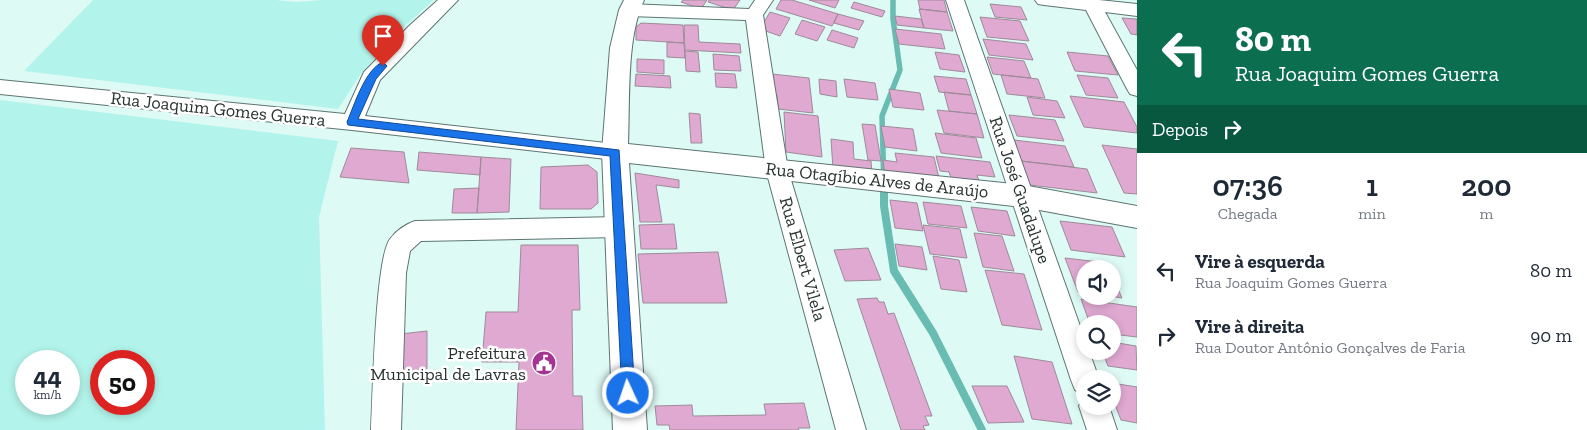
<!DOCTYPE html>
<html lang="pt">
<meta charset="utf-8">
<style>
:root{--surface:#fff;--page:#f6f6f7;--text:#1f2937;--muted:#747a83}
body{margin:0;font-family:"Zilla Slab",serif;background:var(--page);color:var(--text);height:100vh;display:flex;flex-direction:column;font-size:19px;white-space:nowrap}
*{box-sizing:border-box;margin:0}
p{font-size:16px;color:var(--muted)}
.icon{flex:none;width:28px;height:28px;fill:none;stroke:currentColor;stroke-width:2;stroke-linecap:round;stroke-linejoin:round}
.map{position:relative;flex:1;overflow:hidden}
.side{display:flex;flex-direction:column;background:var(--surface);width:450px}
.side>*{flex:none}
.top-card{background:#0b6e4f;color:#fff;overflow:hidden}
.tools{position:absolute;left:1076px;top:260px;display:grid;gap:10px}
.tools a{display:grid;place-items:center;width:45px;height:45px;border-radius:50%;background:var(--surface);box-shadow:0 2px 8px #0003;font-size:25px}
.speed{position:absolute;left:15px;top:350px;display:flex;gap:10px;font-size:25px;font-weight:700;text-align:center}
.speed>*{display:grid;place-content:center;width:65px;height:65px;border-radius:50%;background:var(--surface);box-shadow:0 2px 8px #0003;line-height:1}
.speed small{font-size:12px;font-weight:400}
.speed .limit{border:8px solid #d22;background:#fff;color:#111}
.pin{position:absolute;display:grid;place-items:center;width:42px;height:42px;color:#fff;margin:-51px -21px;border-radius:50% 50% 50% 0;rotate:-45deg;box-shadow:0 0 5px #0007}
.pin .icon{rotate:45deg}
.me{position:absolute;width:55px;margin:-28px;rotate:357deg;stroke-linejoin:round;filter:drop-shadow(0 0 4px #0008)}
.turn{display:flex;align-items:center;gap:18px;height:105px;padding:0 15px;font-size:22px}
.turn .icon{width:65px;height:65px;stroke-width:2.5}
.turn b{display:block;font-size:35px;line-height:42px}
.then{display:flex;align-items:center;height:48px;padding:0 15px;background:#0003;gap:10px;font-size:19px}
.eta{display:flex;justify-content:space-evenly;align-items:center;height:85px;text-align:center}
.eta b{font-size:30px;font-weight:600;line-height:35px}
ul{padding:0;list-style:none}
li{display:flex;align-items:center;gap:15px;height:65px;padding:0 15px}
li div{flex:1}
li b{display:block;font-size:19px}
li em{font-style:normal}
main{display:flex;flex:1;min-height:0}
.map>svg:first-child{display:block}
.green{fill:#b2f4eb;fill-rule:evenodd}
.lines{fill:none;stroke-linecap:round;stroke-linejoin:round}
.stream-far1{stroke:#69bcb1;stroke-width:5.5}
.stream{stroke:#69bcb1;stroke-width:8}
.building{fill:#e0a9d2;stroke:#9d8b98}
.minor-casing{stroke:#5d7572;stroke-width:2}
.major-casing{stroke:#5d7572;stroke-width:2}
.minor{fill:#fff;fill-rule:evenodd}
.major{fill:#fff;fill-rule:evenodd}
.route{fill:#1a73e8;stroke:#114b97}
.labels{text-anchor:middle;stroke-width:5;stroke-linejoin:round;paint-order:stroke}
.street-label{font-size:18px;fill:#27312f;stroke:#fff}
.poi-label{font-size:18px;fill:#27312f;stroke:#fff;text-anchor:end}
</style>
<main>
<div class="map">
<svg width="1137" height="430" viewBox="0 0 1137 430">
<rect width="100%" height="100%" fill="#defaf5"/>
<!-- green -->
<path class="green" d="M93,0H276L296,2L324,0H434L396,34L360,75L338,109L24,71Z
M0,100L338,141L319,217L325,430H0ZM26,361H69V404H26ZM101,361H144V404H101Z"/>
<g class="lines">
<!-- stream-far1 -->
<path class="stream-far1" d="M884,188L882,116L900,70L893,19V0"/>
<!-- stream -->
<path class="stream" d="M884,187V206L894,271L933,333L982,430"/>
</g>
<!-- building -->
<path class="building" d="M683,0H707L701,9L681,2Z
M709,0H740L733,10L708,2Z
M781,0H792L838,14L832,26L776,9Z
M809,0H839L835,8Z
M918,0H944L947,12L920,9Z
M854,2L885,11L882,17L851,8Z
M990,4L1021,7L1027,20L995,17Z
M919,9L947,12L953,31L924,28Z
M770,12L790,18L780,36L760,29Z
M838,14L864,21L859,30L834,23Z
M895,16L921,19L924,28L897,25Z
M980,17L1020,21L1029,41L987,37Z
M1122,18L1137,19V35L1131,34Z
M802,20L825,27L817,41L795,34Z
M641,23L683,25L684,43L636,40V27Z
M684,25H698L699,42L740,44L741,53L685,50Z
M895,29L941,34L945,49L899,44Z
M832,30L858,38L854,48L827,40Z
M983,39L1026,44L1033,60L989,55Z
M667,42L684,43L685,58L667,57Z
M685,51L698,52L700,72L686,71Z
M935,52L959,55L965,72L940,69Z
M1067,52L1108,56L1118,75L1075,71Z
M713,54L739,56L741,71L714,70Z
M987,57L1024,61L1031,78L993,74Z
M637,59L664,60V74L637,72Z
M715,73L735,74L737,88L716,87Z
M636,74L670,76L671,88L635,86Z
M772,74L809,78L813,113L778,109L777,95H773Z
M1001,75L1038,79L1045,98L1007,94Z
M1077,75L1108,78L1118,98L1086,95Z
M934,76L966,79L971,95L939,92Z
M819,79L836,81L837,97L820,94Z
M844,79L875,83L878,100L847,97Z
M889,89L920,93L924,110L893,107Z
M944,92L971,95L977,114L949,111Z
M1070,96L1124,102L1137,127V133L1084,127Z
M1027,97L1057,101L1065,118L1033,115Z
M937,110L977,114L984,138L944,133Z
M784,112L818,116L822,157L786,152Z
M689,113L700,114L702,143H691Z
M1009,115L1055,120L1064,141L1017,136Z
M862,124L875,125L881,161L868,160Z
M881,126L913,129L917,151L885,147Z
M935,133L976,138L982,158L941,153Z
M831,139L853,142L854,159L871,161L872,175L833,169Z
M1014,140L1065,146L1074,167L1021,161Z
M1102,145L1137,149V194L1124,193Z
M351,148L404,152L409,183L340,177Z
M419,152L481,157L480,175L417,170Z
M895,153L934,157L939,178L885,176L883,160L897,162Z
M936,156L990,162L995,177L977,175L980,184L952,181L949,172L940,171Z
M481,157L511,159L509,212L477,213Z
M1021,161L1087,169L1097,193L1030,185Z
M588,165L597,172L598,203L591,209H540L541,167Z
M635,173L679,180V188L656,185L662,222H640Z
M479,188L477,213H452L454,189Z
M890,200L917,203L923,231L895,228Z
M923,202L961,206L967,228L928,224Z
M971,207L1007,211L1015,236L978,231Z
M1060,221L1112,227L1125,257L1071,250Z
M674,224L677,249H641L639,225Z
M923,225L960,229L967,258L930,254Z
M974,233L1002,236L1014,271L983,267Z
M895,244L922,247L927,270L899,266Z
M521,245H578L580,310H572L573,396H582L583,430H516L519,362H482L486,312H518Z
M868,248L881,280L845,281L834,250Z
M718,252L727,303H643L638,254Z
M933,256L959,260L967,292L941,289Z
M1065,258L1108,263L1110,269H1085V293L1078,292Z
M985,270L1024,274L1042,330L1002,325Z
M1112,275L1122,298L1109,296H1112Z
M877,298L879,302H884L888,314L894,313L932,416H925L929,425L923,426L925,430H901L857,299Z
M1081,299L1137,307V337L1112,334V324H1090Z
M427,331V369L399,373L400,334Z
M1112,342L1136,346L1137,370L1108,366L1102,351H1112Z
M1014,356L1052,362L1072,424L1032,419Z
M1112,383L1137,387V423L1121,420L1112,397Z
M972,386H1007L1024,422L988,423Z
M804,403L810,428H798L799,430H670L669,425H657L655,406L692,405L693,416L766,415L764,404Z"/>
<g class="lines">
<defs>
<path id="minor" d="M438,0H458L380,80L365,116L615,144L623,146L626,152L623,158L615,160L352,130L0,94V80L345,114L364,72L409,26Z
M755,0H773L763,15L788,170L866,430H836L766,170L746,20L629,16L623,14L620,10L623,6L629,4L749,9Z
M946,0H964L1085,340V351H1089L1099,379H1085V394L1075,390L1071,380Z
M1035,0H1099L1137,4V16L1105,12L1137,70V96L1130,94L1127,89L1086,10L1044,5L1038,4Z
M619,217L628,220L631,227L628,234L619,237L421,241L410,251L406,273L401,430H371C373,396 375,259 390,239C396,231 406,224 415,221Z
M1085,395V406H1109L1117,430H1087L1079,406Z"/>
<path id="major" d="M624,0H644C626,38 630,101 628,144L1023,185L1137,206V228L1023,207L629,163L647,430H613L602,152L610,48L619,10Z"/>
</defs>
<!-- minor casing -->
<use href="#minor" class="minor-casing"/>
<!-- major casing -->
<use href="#major" class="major-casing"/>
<!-- minor -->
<use href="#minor" class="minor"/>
<!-- major -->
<use href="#major" class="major"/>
</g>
<!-- route -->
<path class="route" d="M383,62L387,66L376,79L358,119L619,150L635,393L633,398L628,400L624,398L622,393L610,156L348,125L347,122C354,106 365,69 383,62Z"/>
<!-- icons -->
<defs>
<symbol id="civic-disc" viewBox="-11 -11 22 22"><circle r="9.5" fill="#a43491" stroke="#fff"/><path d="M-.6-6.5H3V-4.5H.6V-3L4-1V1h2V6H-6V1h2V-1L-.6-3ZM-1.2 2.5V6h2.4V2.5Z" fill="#fff"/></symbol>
</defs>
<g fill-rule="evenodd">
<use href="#civic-disc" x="530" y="349" width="28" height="28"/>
</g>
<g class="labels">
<!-- street labels -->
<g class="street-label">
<text transform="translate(218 109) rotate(6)" y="6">Rua Joaquim Gomes Guerra</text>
<text transform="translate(877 180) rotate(6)" y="6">Rua Otagíbio Alves de Araújo</text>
<text transform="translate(1020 190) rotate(71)" y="6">Rua José Guadalupe</text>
<text transform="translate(803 259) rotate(74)" y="6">Rua Elbert Vilela</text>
</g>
<!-- poi labels -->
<g class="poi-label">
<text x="526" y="359">Prefeitura<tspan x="526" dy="21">Municipal de Lavras</tspan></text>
</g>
</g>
</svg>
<div class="tools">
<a><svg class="icon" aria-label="sound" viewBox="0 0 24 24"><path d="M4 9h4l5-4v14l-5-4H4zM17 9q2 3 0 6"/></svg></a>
<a><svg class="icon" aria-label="search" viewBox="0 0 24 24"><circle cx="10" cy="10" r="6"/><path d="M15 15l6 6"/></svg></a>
<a><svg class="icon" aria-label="layers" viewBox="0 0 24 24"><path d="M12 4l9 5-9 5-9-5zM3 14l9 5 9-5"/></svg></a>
</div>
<div class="speed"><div>44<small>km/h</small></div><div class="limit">50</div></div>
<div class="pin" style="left:383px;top:66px;background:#d93025"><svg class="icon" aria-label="arrive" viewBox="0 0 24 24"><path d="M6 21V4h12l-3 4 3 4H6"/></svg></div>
<svg class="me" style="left:628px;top:393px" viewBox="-20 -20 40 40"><circle r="17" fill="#1a73e8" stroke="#fff" stroke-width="3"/><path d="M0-11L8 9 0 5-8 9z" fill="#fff"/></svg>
</div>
<section class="side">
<div class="top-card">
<div class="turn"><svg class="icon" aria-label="left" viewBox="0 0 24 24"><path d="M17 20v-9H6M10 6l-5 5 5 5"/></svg><div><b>80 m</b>Rua Joaquim Gomes Guerra</div></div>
<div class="then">Depois<svg class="icon" aria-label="right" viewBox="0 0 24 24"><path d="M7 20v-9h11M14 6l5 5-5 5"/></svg></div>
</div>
<div class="eta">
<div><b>07:36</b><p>Chegada</p></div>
<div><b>1</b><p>min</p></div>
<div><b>200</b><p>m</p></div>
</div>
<ul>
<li><svg class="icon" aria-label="left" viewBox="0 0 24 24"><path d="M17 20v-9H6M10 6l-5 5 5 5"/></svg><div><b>Vire à esquerda</b><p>Rua Joaquim Gomes Guerra</p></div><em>80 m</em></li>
<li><svg class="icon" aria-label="right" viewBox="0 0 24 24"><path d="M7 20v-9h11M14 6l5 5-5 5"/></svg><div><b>Vire à direita</b><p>Rua Doutor Antônio Gonçalves de Faria</p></div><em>90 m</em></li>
</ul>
</section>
</main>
